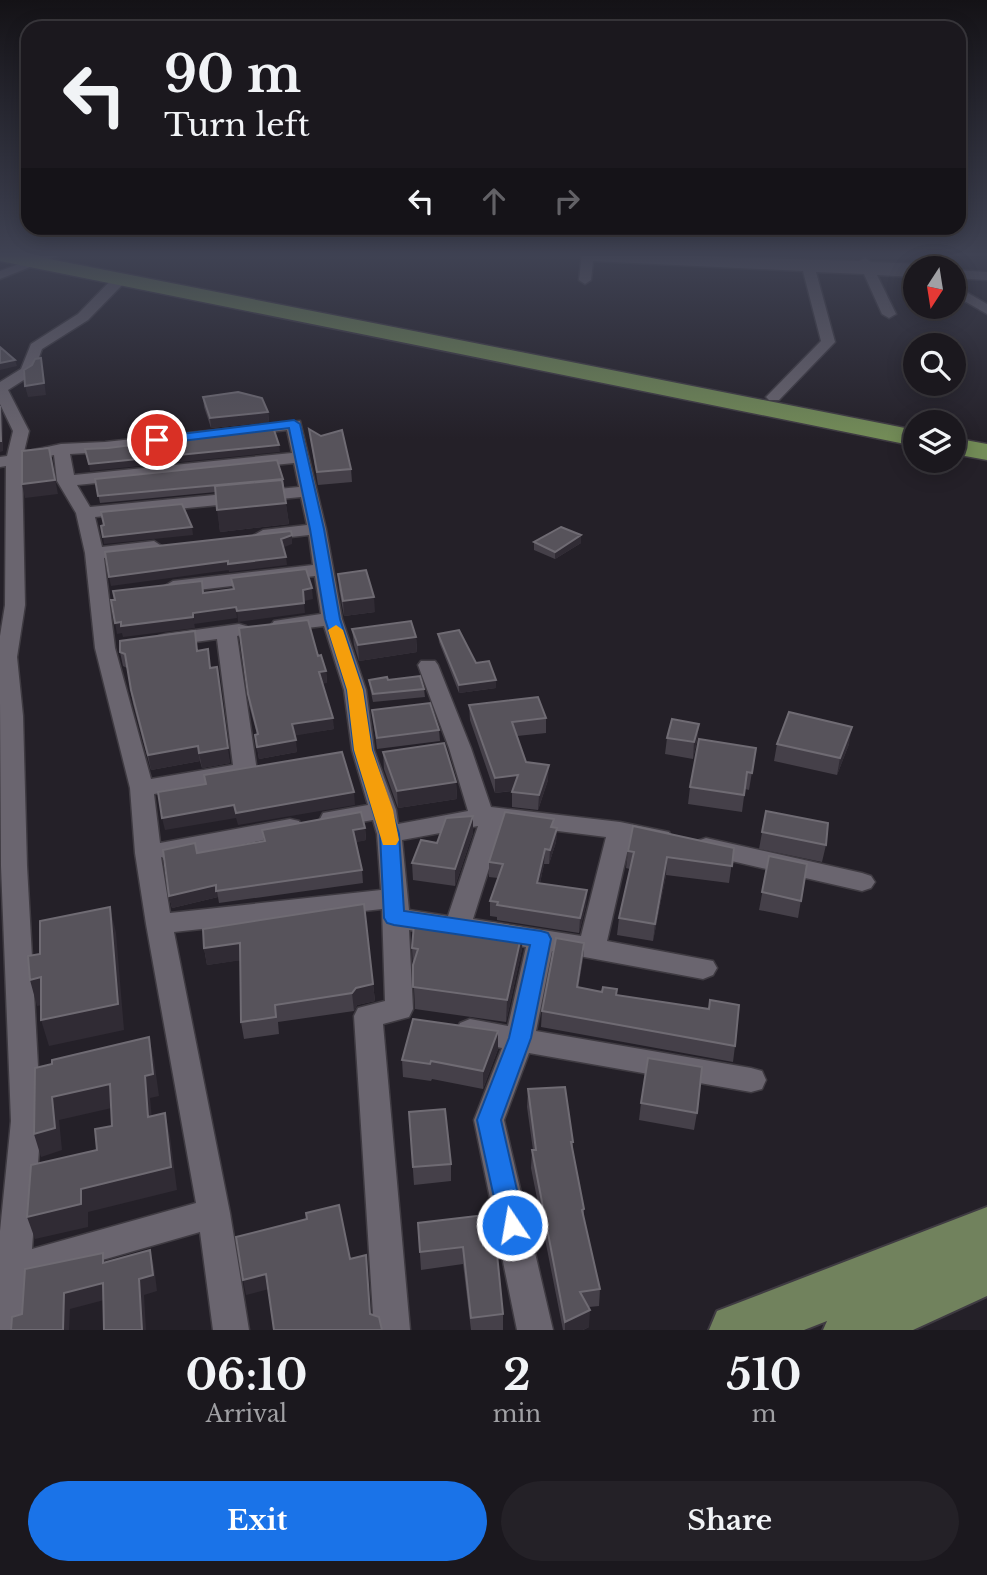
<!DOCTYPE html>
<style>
:root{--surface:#1b181e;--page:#242127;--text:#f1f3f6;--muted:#a0a0a4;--line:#39373c;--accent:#1a73e8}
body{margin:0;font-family:"Libre Baskerville",serif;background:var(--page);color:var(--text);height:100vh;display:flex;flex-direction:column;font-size:26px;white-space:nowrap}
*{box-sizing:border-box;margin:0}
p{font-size:23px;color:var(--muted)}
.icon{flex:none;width:38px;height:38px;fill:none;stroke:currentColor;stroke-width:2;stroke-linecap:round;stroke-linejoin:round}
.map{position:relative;height:1330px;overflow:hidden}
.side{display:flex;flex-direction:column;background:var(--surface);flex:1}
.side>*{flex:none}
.hud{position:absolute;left:21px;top:21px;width:945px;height:214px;border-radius:21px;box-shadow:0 4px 18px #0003,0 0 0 2px var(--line);background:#1b181e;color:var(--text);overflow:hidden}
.needle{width:46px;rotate:192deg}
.controls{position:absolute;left:903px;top:256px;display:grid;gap:14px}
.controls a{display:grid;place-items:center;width:63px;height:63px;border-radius:50%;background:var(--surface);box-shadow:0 4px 18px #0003,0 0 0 2px var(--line);font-size:35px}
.pin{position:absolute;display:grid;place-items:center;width:60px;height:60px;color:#fff;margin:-30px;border:4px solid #fff;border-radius:50%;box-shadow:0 2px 7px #0007}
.me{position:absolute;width:77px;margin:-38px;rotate:348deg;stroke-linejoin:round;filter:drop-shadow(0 0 5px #0008)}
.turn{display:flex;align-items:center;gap:24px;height:147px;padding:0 28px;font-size:32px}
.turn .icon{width:91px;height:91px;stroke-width:2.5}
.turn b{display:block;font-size:49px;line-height:60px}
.lanes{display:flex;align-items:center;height:66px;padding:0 28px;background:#0003;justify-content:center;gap:35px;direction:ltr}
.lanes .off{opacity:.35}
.eta{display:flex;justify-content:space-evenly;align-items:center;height:119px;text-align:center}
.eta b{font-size:42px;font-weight:800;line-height:49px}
.button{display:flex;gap:14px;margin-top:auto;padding:14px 28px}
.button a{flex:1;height:80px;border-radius:42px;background:var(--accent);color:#fff;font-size:28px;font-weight:800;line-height:80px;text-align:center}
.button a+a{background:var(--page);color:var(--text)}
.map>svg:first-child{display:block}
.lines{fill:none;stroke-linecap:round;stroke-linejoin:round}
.minor-casing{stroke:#3f3b42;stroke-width:3}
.primary-casing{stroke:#3f3b42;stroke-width:4}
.trunk-casing{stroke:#3f3b42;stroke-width:3}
.minor{fill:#6a656f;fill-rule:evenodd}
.primary{fill:#71825d;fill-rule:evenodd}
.trunk{fill:#738c57;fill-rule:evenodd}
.wall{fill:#454049}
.shaded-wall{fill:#302b34}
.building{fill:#57535b;stroke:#6f6b73;stroke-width:2}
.route{fill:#1a73e8;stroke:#114b97;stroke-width:2}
.slow{fill:#f59e0b}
</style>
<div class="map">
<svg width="987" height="1330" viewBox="0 0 987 1330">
<rect width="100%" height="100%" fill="#242028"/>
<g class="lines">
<defs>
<path id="minor" d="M48,253H65L0,279V271Z
M582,253L859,261L865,258L871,262L924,264L930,268H915V277L877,275L896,314L889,318L882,314L864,274L816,272L835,342L779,400H769L766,397L769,394L821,341L803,271L593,261L591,280L585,284L579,280Z
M954,270L987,272V280L954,278Z
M120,275L125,276V282L88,320L42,349L33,374L8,390L29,431L24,452L61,444L105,442L300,421L326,529L342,619L366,690L374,750L396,810L398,824L468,811L449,748L418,665L421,661H435L438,665L471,748L491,807L620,822L669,832L672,838L669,844L660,847L630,840L607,941L713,961L717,968L713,975L703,979L552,951L536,1031L751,1068L762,1071L766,1080L762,1089L751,1092L529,1053L504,1120L553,1330H517L474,1120L502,1048L460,1039L456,1031L460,1023L470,1019L508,1026L526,947L409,930L413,1009L409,1017L383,1024L410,1330H374L354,1016L358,1008L385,1001L382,909L174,932L230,1213L249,1330H213L200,1232L29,1281L26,1330H0V1231L11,1121L1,866L0,703V636L5,605L6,466L0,467V457L7,456L13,431L0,404V382L21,369L31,344L78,314L115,276ZM287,430L292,453L74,475L70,454L105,452ZM54,455L57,481L76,513L85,553L95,648L130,788L135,853L146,924L196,1203L32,1249L41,1121L27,866L23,716L17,657L25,605L22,462ZM294,463L299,487L90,507L77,485ZM301,497L307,525L263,530L254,535L263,540L309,535L313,565L173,581L163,587L173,593L315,576L321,614L274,621L271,625L274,629L281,631L324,626L344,690L352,750L368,805L323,813L320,819L323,825L332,827L373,820L377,834L381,890L170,913L161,857L167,859L290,835L299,833L302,827L299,821L290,819L160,843L154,794L245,779L253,776L257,771L237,636L246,634L249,630L246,626L239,624L166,634L159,636L156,640L159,644L166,646L217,639L233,765L151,779L115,648L104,558L154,553L163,547L154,541L102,547L95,517ZM503,824L606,837L581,936L473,919ZM478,826L448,916L409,910L402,840Z
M954,285L987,304V314L954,295Z
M706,838L862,873L871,876L875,882L871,888L862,891L697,853L694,847L697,841Z"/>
<path id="primary" d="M987,1207V1296L913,1330H823L827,1321L804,1330H709L717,1311Z"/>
<path id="trunk" d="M0,253H19L915,430V446L0,261Z
M954,438L987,444V460L954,454Z"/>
</defs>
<!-- minor casing -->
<use href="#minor" class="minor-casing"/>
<!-- primary casing -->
<use href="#primary" class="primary-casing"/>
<!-- trunk casing -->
<use href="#trunk" class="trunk-casing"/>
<!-- minor -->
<use href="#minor" class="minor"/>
<!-- primary -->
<use href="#primary" class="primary"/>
<!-- trunk -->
<use href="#trunk" class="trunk"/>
</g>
<!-- wall -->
<path class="wall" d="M203,397L268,412L269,422L211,428L204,407Z
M309,429L351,469L352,482L318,485Z
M95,479H283L284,486H283L289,524L220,532L216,492L100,503Z
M534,542L581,543L555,559L534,550Z
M338,574L375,612L344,616L339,589Z
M239,628L318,656L326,671L327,683H322L334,729L294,735L297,752L259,759L255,735L257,734L249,705Z
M352,629L416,637L417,652L359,661L354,645Z
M438,634L476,663L496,680V688L459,693L439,642Z
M197,651L210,668L230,763L202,768L200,761L151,770L133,704L127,668L123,666L120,652Z
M369,680H388L424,689L425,697L373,702L370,688Z
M469,705L546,718V733L517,736L526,762L548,780L538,810L512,807V791L495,793L470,720Z
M372,710L439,730L440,741L377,749Z
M699,724L697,740L693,759L665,754L667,738Z
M777,744H849L837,775L774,761Z
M756,748L749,790L745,789L742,812L688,804L690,787Z
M383,752L456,782L457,799L398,808L384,769Z
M766,811L826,845L822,862L759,849Z
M553,827L557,828L556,842L549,864H544L540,883L587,890L586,905L579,933L497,920V917L490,916V901L498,878L489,877V862Z
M365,828L366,840L355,842L362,870L363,883L219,903L218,897L172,908L169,896L197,853L264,841L262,830Z
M473,833L455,886L413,880L412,863L437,843Z
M734,848L729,883L666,875L653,941L617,935L619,918L630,869L626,868L628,851Z
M769,856L807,864L798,918L759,910Z
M584,943L583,959L578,988L617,995L735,1046L733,1062L541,1027L542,1011Z
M204,948L373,984L375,1001L357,1005L354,1011L278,1022L279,1034L244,1039L241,1022L240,960L207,965Z
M412,948L522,949L506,1022L415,1009Z
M498,1031V1049L483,1089L432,1079L431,1081L403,1077L402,1060Z
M528,1089L573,1142V1150L584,1209V1218L600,1289L599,1306L589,1307V1327L583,1330H563L531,1168L532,1150H533L527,1107Z
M641,1103L697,1113L694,1130L639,1120Z
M409,1112L451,1164V1181L414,1185Z
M493,1214L503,1314V1330H471L463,1264L421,1270L418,1223Z"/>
<!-- shaded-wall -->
<path class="shaded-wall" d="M41,358L46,395L28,397L25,386Z
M15,360L17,366L0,370V363Z
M0,406L3,416V451L0,452Z
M268,412L269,422L211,428L210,418Z
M279,445L280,452L90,471L89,464Z
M49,448L58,494L25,498L22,484Z
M286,503L289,524L220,532L217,510Z
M192,527L193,535L104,544L103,537Z
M292,535V544L282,548L281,539Z
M581,535V543L555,559V552Z
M286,557L287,565L229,572L228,564Z
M228,561L229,570L111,586L109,577Z
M312,588L313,599L304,601L303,590Z
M374,597L375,612L344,616L343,601Z
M304,603L305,613L238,622L237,611Z
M236,607L237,618L194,624L193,613Z
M193,617L195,628L123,637L122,633L117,634L115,623Z
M416,637L417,652L359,661L358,645Z
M217,667L230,763L202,768L199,753Z
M326,671L327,683L320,684L319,672Z
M496,680V688L459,693V685Z
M333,718L334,729L293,736L292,724Z
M699,724L697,740L693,759L694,742Z
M852,727L849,744L837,775L840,758Z
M296,740L297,752L259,759L257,747Z
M198,746L200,761L151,770L148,755Z
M549,765L548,780L538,810L539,795Z
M518,775V790L495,793V778Z
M456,782L457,799L398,808L397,791Z
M354,792L355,805L238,825L236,818L165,830L162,818L234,805Z
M473,816V833L455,886V869Z
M365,828L366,840L354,843L353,830Z
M557,828L556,842L549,864L550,850Z
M545,849L544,864L537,897V883Z
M667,857L666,875L653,941L655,924Z
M216,885L218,897L172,908L169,896Z
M587,890L586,905L579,933L580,918Z
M110,907L116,933L124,1030L49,1046L41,1020Z
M523,928L522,949L506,1022L507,1000Z
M240,943L243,960L207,965L204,948Z
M584,943L583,959L576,1003L577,987Z
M41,977L48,1004L37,1006L30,980Z
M373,984L375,1001L357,1005L354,1011L352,993L356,988Z
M498,1031V1049L483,1089V1071Z
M149,1037L154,1060L159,1096L150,1098L154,1140L148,1117L145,1076Z
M110,1084L116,1107L59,1120L62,1150L41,1157L34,1134L52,1097Z
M165,1113L170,1136L177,1190L88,1212V1227L35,1239L27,1217L81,1189Z
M150,1250L154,1266L157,1291L144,1295L146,1330H142L139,1279Z
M266,1274L269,1289L246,1295L243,1280Z
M103,1283L108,1299L70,1309L69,1330H63L64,1293Z
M590,1310L589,1327L583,1330H565V1322Z"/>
<!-- building -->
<path class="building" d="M0,347L15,360L0,363Z
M41,358L44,383L25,386L24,370L32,365L35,359Z
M238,392L262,398L268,412L210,418L203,397Z
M0,406L1,441H0Z
M273,427L279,445L89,464L85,449L108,448Z
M309,429L321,436L342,430L351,469L317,472Z
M49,448L55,480L22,484V451Z
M277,460L283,479L98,496L95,479Z
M282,480L286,503L217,510L215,486Z
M182,504L192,527L103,537L101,526L104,525L101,512Z
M561,527L581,535L555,552L534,542Z
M291,531L292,535L281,539L286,557L228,564V561L109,577L105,552Z
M306,569L312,588L303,590L304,603L237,611L236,607L193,613V617L121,626V622L115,623L111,600H115L113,591L202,581L203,593L234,589L231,578Z
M366,570L374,597L343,601L338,574Z
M308,620L318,656L321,655L326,671L319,672L333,718L292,724L296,740L257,747L255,735L258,734L248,694L239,628Z
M411,621L416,637L358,645L352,629Z
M459,630L476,663L489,661L496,680L459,685L438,634Z
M195,631L197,651L208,649L210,668L217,667L228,748L199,753L198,746L148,755L131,690L125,654L120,652V641Z
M420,676L424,689L373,694L369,680L387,677L388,680Z
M538,697L546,718L512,722L526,762L549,765L539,795L512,792L518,775L495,778L469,705Z
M430,703L439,730L377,738L372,710Z
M789,712L852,727L840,758L777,744Z
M672,719L699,724L694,742L667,738Z
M699,739L756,748L752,773L747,772L744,795L690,787Z
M444,743L456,782L397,791L383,752Z
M342,752L354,792L236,813L234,805L162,818L158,792L206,784L204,775Z
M766,811L828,823L826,845L762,832Z
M361,812L365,828L353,830L362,870L216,891V885L169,896L163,850L195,843L197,853L265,841L262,830Z
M505,812L554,819L551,827L557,828L550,850L545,849L537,883L587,890L580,918L497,905L498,902L490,901L503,864L489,862Z
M473,816L455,869L412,863L421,840L437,843L446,818Z
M633,826L734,848L732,866L667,857L655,924L619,918L634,852L628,851Z
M769,856L807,864L801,901L762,892Z
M364,904L373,984L356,988L352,993L275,1005L276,1017L241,1022L240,943L204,948L203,929Z
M110,907L118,1004L41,1020V977L30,980L28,956L40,954V921Z
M491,923L523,928L507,1000L413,987V965L418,949L412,948L414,924L448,929L449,924L489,930Z
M556,938L584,943L577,987L602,992L603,987L617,989L616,995L709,1009L710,1000L739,1005L735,1046L542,1011Z
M413,1019L498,1031L483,1071L431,1061L430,1064L402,1060Z
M149,1037L153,1074L145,1076L148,1117L165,1113L171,1167L81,1189V1204L27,1217L31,1165L97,1150L95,1129L112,1126L110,1084L52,1097L55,1128L34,1134L35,1068L52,1064V1060Z
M648,1058L702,1067L697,1113L641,1103Z
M565,1087L573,1142H571L584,1209L582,1210L600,1289L580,1292L590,1310L565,1322L532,1150H536L528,1089Z
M445,1109L451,1164L413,1167L409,1112Z
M339,1205L350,1259L366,1255L370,1314L379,1317L382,1330H274L266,1274L243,1280L236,1237L307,1219L306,1213Z
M493,1214L503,1314L471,1318L463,1247L420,1252L418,1223Z
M150,1250L153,1275L139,1279L142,1330H104L103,1283L64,1293L63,1330H11L12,1317L22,1314L25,1269L103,1253V1263Z"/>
<!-- sky -->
<linearGradient id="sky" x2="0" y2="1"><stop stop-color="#141216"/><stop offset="0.58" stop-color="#3f4253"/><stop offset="1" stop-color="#3f4253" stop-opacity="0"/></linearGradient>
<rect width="987" height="439" fill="url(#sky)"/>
<!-- route -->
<path class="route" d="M294,420L300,424L324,529L340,619L363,690L372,750L399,834L404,911L541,931L548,933L551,939L531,1038L501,1120L525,1225L521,1233L512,1237L503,1233L500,1225L477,1120L509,1038L530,945L394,925L387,923L384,918L380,834L354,750L347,690L325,619L310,529L289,428L157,444L151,440L157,437Z"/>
<!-- slow -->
<path class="slow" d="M336,625L343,630L363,690L372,750L393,810L399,840L396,845H383L354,750L347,690L328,630Z"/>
</svg>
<div class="controls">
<a><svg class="needle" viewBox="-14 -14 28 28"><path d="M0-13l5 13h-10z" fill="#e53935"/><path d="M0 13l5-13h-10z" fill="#a0a0a4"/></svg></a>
<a><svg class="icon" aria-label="search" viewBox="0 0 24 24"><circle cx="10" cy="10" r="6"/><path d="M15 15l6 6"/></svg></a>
<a><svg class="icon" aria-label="layers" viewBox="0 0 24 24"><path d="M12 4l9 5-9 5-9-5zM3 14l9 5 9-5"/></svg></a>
</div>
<div class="pin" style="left:157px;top:440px;background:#d93025"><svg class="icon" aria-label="arrive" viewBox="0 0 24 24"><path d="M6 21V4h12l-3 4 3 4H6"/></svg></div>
<svg class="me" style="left:512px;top:1225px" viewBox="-20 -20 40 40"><circle r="17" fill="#1a73e8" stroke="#fff" stroke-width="3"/><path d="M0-11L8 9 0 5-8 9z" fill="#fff"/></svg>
<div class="hud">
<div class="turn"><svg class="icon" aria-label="left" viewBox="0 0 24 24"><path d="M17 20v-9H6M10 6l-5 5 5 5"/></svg><div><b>90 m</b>Turn left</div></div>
<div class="lanes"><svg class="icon" aria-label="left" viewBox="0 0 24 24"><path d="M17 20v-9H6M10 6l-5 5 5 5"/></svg><svg class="icon off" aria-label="ahead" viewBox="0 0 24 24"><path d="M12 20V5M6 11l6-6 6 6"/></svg><svg class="icon off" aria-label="right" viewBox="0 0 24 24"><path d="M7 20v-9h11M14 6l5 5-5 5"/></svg></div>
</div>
</div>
<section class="side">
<div class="eta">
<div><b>06:10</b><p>Arrival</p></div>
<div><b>2</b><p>min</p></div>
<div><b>510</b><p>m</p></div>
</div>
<div class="button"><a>Exit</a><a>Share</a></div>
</section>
